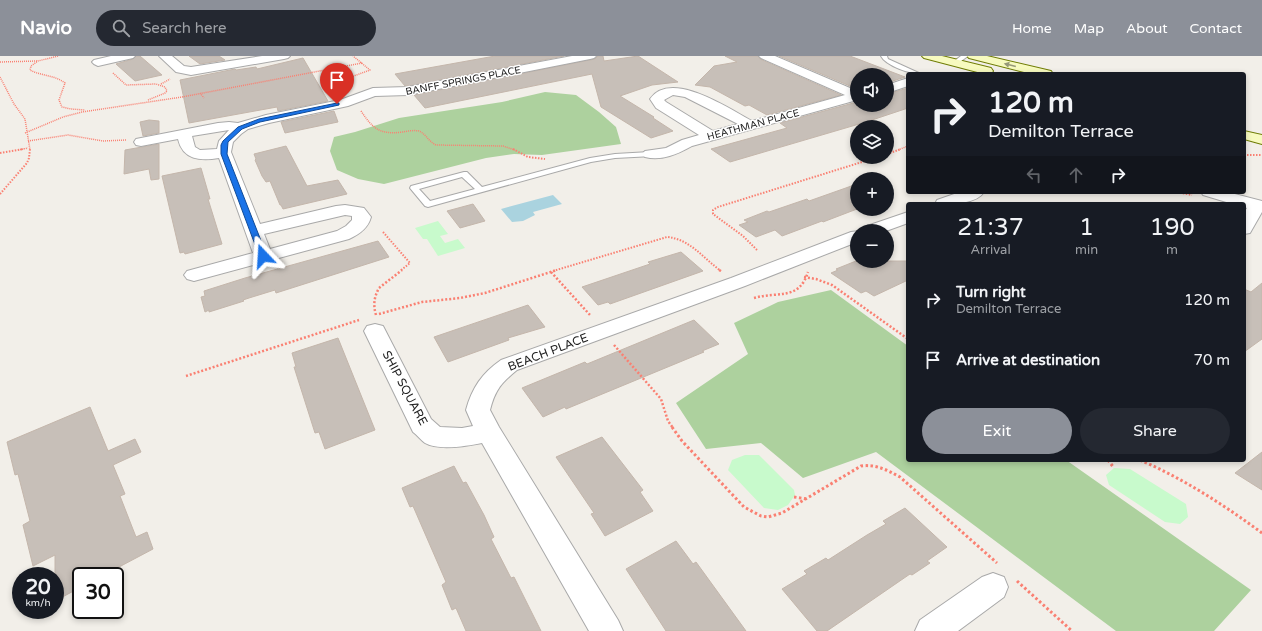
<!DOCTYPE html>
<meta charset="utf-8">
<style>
:root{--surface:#171b24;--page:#242831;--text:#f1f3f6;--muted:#9ea1a6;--accent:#8c9099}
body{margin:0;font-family:"Varela Round",sans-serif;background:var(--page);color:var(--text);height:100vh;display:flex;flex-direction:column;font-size:15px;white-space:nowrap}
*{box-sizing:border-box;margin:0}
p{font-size:13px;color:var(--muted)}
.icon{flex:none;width:22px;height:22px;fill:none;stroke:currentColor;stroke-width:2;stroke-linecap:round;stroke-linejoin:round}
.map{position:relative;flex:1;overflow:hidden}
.details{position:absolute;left:906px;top:146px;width:340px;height:260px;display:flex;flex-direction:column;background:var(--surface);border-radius:4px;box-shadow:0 2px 6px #0003}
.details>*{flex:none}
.banner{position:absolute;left:906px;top:16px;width:340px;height:122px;border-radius:4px;box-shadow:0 2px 6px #0003;background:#171b24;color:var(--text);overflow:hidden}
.fabs{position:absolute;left:850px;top:12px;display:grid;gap:8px}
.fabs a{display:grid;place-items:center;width:44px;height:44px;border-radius:50%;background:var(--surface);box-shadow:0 2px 6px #0003;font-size:20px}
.speed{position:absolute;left:12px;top:511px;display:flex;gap:8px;font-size:20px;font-weight:700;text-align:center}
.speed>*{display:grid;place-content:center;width:52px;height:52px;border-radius:50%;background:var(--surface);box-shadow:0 2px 6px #0003;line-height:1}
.speed small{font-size:10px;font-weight:400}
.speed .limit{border:2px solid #111;border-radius:6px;background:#fff;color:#111}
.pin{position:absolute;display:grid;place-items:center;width:34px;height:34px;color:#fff;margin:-41px -17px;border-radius:50% 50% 50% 0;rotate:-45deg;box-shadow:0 0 4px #0007}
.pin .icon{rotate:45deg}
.me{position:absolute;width:44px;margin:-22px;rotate:340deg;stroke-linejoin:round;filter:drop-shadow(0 0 3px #0008)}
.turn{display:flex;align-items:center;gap:14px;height:84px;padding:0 16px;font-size:18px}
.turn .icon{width:52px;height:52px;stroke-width:2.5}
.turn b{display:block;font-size:28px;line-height:34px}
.lanes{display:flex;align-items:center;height:38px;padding:0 16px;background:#0003;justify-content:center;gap:20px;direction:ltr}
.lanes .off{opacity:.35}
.eta{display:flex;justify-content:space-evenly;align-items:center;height:68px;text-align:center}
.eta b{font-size:24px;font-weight:600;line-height:28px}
.cta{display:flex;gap:8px;margin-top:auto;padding:8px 16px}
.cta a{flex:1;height:46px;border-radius:24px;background:var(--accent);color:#fff;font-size:16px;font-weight:600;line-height:46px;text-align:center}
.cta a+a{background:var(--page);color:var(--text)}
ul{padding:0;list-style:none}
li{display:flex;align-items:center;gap:12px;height:60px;padding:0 16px}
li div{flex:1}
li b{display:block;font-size:15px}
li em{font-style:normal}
header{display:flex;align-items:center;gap:24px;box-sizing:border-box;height:56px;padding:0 20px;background:var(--accent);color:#fff}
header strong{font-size:19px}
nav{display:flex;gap:22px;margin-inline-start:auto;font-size:14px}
.search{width:280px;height:36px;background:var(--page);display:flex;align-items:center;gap:10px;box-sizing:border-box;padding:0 14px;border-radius:22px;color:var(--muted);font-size:15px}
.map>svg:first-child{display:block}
.forest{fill:#add19e}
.park{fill:#c8facc}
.water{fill:#aad3df}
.building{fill:#c7bfb8;stroke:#c4b6ab}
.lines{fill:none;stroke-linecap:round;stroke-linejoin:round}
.service-casing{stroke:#a9a9a9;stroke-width:2}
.minor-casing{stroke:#a9a9a9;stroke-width:2}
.secondary-casing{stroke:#707d05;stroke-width:2}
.path-far3{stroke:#fa8072;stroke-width:1.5;stroke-dasharray:1 1;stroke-linecap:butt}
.path-far2{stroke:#fa8072;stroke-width:2;stroke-dasharray:1.5 1.5;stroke-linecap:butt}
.path-far1{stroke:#fa8072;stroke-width:2.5;stroke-dasharray:2 2;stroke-linecap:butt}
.path{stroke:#fa8072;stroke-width:3;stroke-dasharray:2.5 2.5;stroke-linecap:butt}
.service{fill:#fff;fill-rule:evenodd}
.minor{fill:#fff;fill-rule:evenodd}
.secondary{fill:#f7fabf;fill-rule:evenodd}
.oneway{fill:#979978}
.route{fill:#1a73e8;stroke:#114b97}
.labels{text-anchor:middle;stroke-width:3;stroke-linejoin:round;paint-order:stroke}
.far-street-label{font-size:10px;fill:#222;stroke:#fff}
.street-label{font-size:12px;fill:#222;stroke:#fff}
</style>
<header>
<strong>Navio</strong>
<div class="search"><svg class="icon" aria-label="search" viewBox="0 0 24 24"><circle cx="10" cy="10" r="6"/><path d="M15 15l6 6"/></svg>Search here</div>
<nav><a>Home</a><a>Map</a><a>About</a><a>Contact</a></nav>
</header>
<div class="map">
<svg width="1262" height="575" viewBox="0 0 1262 575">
<rect width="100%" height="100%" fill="#f2efe9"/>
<!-- forest -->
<path class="forest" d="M545,36L576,39L599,56L616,71L621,88L542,99L514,98L486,102L384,128L358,123L337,114L330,95L334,81L355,76L399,62L502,46Z
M831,234L908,290V404H1066L1251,534L1214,575H1116L876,396L803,422L761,387L706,393L676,347L748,298L734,267L778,246Z"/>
<!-- park -->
<path class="park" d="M438,165L448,178L440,180L445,187L458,183L465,192L438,200L427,183H423L415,172Z
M745,399H759L794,434L795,439L788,449L778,454L764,452L728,414L732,404Z
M1114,412L1130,413L1186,448L1188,461L1180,468L1165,466L1109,429L1106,419Z"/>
<!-- water -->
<path class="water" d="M553,139L562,148L533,156L535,159L523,165L512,166L501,153Z"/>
<!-- building -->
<path class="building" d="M136,0H140L162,19L135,25L116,8L133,3Z
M189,0H219L225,4L200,8Z
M495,0H564L408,30H405L395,18Z
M598,0H603L604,5L638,0L678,26L652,29L620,40L654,61L653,62L673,75L651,82L601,51L592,18L425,52L414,39L590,4L595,3Z
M725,0H758L760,3L841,39L767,59L749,49L745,50L710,31L695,29L714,10L737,6Z
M779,0H850L905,21L887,27V19H857V33Z
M303,2L328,45L278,55L277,51L189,67L180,24L235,13L236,14L256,11L257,13Z
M908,32V52L866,66L730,106L711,93L787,72L780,67L857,46V49H887V38Z
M334,55L338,66L285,77L281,66Z
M149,64L159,65V77L143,80L140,66Z
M159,88V123L151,124L149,113L124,118L125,94Z
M286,90L307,130L338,124L347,138L283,153L281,149H280L270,125L266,126L262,120L255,104L256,103L254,98Z
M201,112L210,143H208L222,188L185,198L184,196L180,197L162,120Z
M857,128V153L823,166L822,165L782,180L775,174L756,181L739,169L748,166L744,164L767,155L769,156L807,143L809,145Z
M473,148L485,165L460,172L447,155Z
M378,185L389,201L276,237L275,234L249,242L243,244L244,245L209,256V254L205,256L201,241L205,240L204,235L245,222Z
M681,196L703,215L610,248L608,246L598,249L582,231L650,208L648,206Z
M856,205H908V224L874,240L866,235L861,237L831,217L838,214L836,213Z
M1262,227V283L1244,296V233L1251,236Z
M528,249L545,271L508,282L509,284L448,306L434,281Z
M694,264L719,288L702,295L704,296L566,353L565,351L543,361L522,332L585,306L587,308Z
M338,282L375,374L325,393L319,376L315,377L294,311H296L292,297Z
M90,351L108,395L135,383L141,396L113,409L125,438L120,440L136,481L147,476L153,493L102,520H81V531L55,545V499L33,510L23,469L30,465L18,418L15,419L7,386Z
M602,381L643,434L640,436L653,455L605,480L591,458L594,457L556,401Z
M1262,396V434L1235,417Z
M454,410L463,427L466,426L484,459L494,481L491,483L511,522L514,521L541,575H466L456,552L452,554L442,529L446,526L413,450L410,451L402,432Z
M905,452L947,491L927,505L930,507L912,519L910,518L827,575H817L782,533L807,518L804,515L826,502L828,504L867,479L886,468L883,465Z
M676,485L693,508L696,506L746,575H666L626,513Z"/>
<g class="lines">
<defs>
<path id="service" d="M881,0H887L888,3L921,18C911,18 886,10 881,0Z
M961,0H968L957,8H953V6Z
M650,96L654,98L653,100L615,102L591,106L428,151L425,150L410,132L411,130L464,116H467L482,131L590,102L615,98ZM462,121L475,133L430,145L419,133Z"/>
<path id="minor" d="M111,0H135L133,2L98,10L94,8L92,6L94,4Z
M159,0H172L184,10L191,11L262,0H290L288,2L284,3L191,19L176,16Z
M572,0H596L594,2L590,3L408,39L375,40L348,50L269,67L248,73L241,78L233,86L231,96L260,168L336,150L345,149L364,152L371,161C368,172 360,178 349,183L194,225L187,223L184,219L187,215L253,197L219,102C200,105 183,104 178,83L141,90L136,89L134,86L136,83L141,82L218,67L229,66L238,67L266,59L340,44L373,32L408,31ZM229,74L219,85L217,93L200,94L195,91L192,80ZM345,159L352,160V164L346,170L337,175L270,193L264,178Z
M759,0H775L857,35V44L692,90C678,98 662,105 645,101L642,98L645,95L666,92L682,84L699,79L656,52L650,43C671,13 729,53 752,65L845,39L761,2ZM673,39L685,41L738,68L713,75L666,46L664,44Z
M908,22V30L887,37V29Z
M960,136H984C976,149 948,148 935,148L937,144Z
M1201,136H1227L1262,145V156L1250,177L1244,178V157L1247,152L1244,151V148H1233L1203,139Z
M908,156V167L886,175H861L864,171Z
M857,175V186L745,230L517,314C501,327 495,334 490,354L499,371L618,564L623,575H589L482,387C467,390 439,395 425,387C421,384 417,379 413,376L364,275L367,270L375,268L383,270L431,363L440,371L462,372L473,370L466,354C472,332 482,317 501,304L731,222L851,176L859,175Z
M993,517L1004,521L1008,531L1004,541L958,575H915L920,564L982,521Z"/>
<path id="secondary" d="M922,0H942L991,12L993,15L991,18H985L924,2Z
M967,0H987L1051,15L1053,18H1032L969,2Z
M1244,75L1262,79V88L1244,83Z"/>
</defs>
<!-- service casing -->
<use href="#service" class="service-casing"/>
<!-- minor casing -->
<use href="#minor" class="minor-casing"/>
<!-- secondary casing -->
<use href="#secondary" class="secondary-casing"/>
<!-- path-far3 -->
<path class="path-far3" d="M58,0L38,5L31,10L30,14C41,20 55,19 65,27L59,44L62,51L71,53L85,54
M0,6L37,5
M113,17L126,29L156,28L165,31L167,35L165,37L148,44
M0,21L14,48L25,63L30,94
M161,28L170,23
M340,33L343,24L370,14L353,0
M200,37L204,42
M361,55C373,73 380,79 403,76C408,75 414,74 419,75C426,78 429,86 436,89L503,90L515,94
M25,77L63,61L82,56L182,41L362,7
M28,85L68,79L103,85L127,84
M18,94L28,92
M898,94L908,90"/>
<!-- path-far2 -->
<path class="path-far2" d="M513,93L528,101L545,103
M0,97L24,93
M887,98L901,93
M1244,99H1262
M1177,136L1192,139
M0,138L27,107L29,102L30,93
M383,176L410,207L400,215
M757,194L743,180L713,158V154L718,151L878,101
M553,215L667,181C690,183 703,202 721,215"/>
<!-- path-far1 -->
<path class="path-far1" d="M719,214L721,215
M551,216L590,259
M804,221L816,223L832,229L908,283
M754,242C778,235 799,245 808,216
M379,258L422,246L460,242L485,237L557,214
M376,259C373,249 374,241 379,232L402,214
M614,289L661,343L668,365L673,372
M186,320L359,264"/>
<!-- path -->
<path class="path" d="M672,371L682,385L744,451L761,460L768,461L782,457L861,410C876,408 887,414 900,421L997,507
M1108,404L1114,412
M1140,404C1184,423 1224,449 1262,477
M794,441L807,443
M1017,525L1072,575"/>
<!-- service -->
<use href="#service" class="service"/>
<!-- minor -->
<use href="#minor" class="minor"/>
<!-- secondary -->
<use href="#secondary" class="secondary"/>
</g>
<!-- one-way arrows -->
<defs><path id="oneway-solid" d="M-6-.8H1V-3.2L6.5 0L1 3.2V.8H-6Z"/></defs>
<use class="oneway" href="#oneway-solid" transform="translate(1010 9) rotate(-166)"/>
<!-- route -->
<path class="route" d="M337,47H339V49L260,66L242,73L228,86L227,98L267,200L263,202H260L221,98V89L223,85L238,71L259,63Z"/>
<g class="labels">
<!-- far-street labels -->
<g class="far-street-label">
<text transform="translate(463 24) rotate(-11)" y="4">BANFF SPRINGS PLACE</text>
<text transform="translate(753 68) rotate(-15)" y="4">HEATHMAN PLACE</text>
</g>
<!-- street labels -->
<g class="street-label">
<text transform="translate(548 296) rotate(-21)" y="4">BEACH PLACE</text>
<text transform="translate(405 332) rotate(62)" y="4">SHIP SQUARE</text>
</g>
</g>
</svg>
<div class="fabs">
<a><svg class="icon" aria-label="sound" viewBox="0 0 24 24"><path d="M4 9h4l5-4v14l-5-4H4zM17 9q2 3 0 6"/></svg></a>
<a><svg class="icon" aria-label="layers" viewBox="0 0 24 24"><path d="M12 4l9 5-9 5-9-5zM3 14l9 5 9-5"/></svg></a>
<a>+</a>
<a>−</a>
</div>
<div class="speed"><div>20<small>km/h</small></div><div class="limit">30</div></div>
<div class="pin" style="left:337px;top:48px;background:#d93025"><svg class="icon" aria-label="arrive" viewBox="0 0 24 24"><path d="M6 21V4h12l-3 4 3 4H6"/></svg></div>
<svg class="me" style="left:263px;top:200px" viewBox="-20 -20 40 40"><path d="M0-17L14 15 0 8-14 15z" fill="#1a73e8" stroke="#fff" stroke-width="4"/></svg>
<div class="banner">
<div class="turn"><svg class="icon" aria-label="right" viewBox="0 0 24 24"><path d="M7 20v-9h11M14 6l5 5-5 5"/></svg><div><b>120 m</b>Demilton Terrace</div></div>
<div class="lanes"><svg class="icon off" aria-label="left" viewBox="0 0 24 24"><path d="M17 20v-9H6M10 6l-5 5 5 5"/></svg><svg class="icon off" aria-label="ahead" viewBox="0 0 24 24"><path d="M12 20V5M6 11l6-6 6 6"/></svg><svg class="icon" aria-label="right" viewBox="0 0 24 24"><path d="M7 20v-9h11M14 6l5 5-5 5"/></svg></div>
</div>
<section class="details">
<div class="eta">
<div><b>21:37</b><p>Arrival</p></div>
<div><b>1</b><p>min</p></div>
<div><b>190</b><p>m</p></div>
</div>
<ul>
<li><svg class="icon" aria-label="right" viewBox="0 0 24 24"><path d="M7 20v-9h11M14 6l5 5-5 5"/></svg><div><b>Turn right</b><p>Demilton Terrace</p></div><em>120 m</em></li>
<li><svg class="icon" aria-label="arrive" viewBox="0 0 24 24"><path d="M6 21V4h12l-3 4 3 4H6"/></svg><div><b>Arrive at destination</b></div><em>70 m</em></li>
</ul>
<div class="cta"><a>Exit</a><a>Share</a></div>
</section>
</div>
